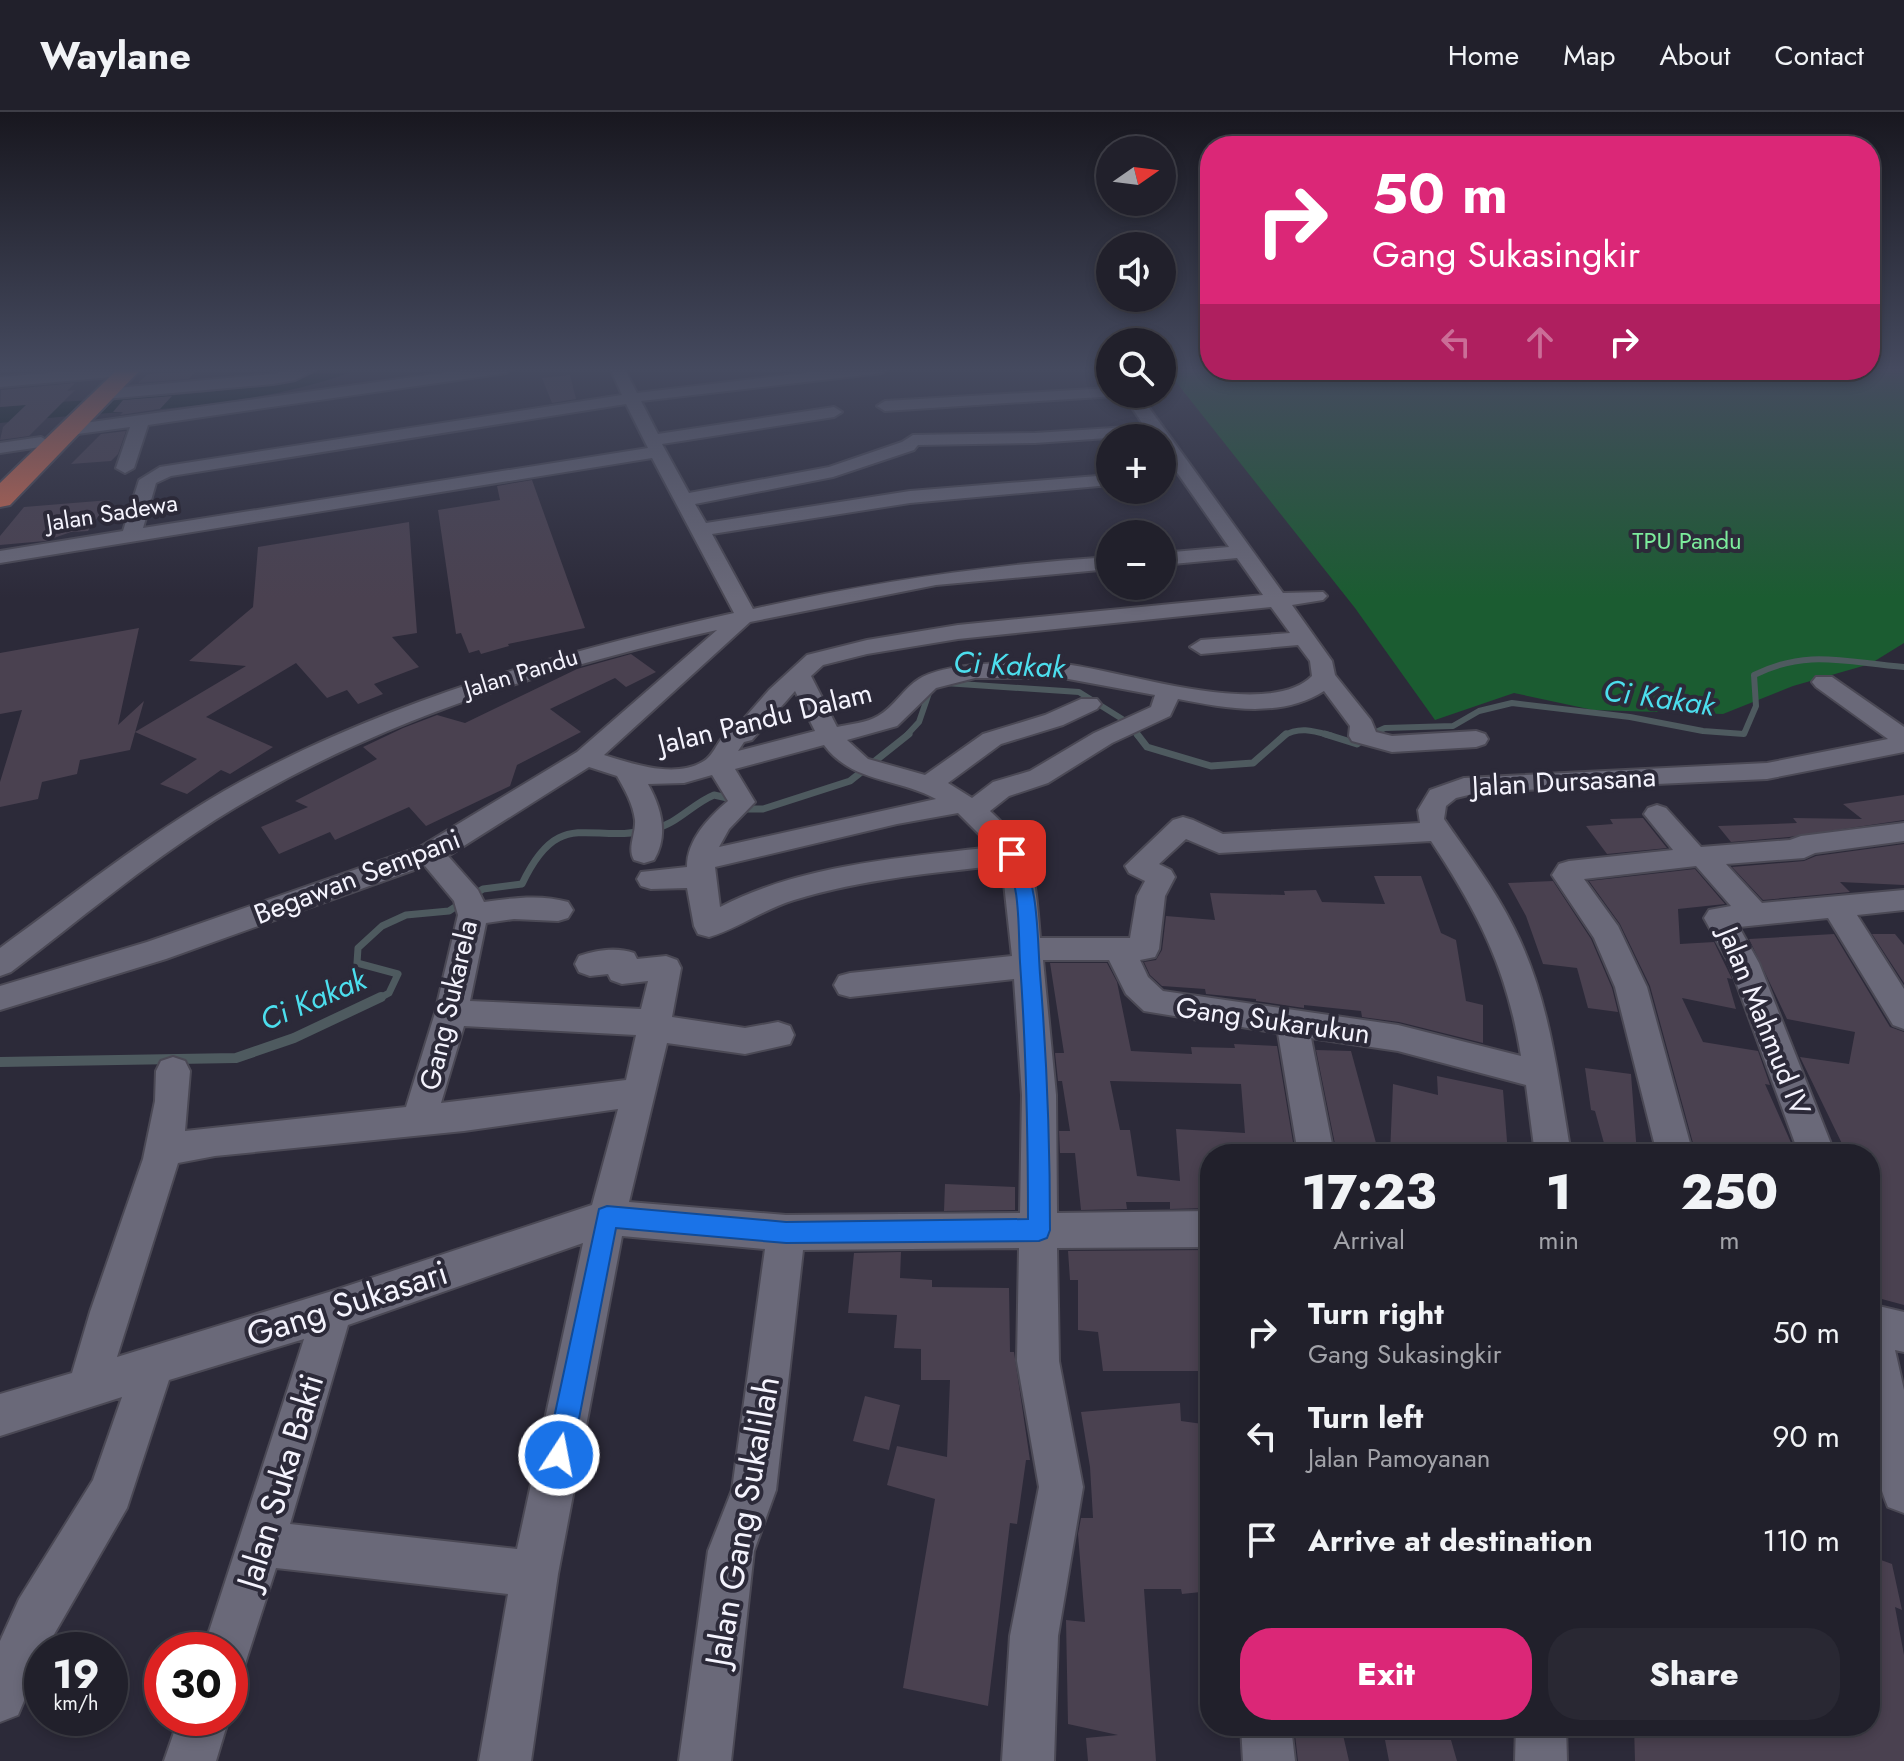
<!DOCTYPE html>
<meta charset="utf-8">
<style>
:root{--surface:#21202b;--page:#292833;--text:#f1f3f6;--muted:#a2a3a9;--line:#3e3e47;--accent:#db2777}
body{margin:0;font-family:Jost,sans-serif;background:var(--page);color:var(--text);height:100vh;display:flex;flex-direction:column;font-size:30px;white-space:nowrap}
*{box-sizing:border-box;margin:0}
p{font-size:26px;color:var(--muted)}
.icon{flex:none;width:44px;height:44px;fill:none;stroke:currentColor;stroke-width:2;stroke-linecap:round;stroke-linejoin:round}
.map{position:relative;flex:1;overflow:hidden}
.sheet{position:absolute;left:1200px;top:1032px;width:680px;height:592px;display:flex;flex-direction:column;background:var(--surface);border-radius:32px;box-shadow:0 4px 12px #0003,0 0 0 2px var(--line)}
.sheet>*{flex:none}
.banner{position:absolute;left:1200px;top:24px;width:680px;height:244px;border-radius:32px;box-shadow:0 4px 12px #0003,0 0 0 2px var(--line);background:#db2777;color:#fff;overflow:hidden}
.needle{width:52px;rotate:76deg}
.tools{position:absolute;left:1096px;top:24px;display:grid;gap:16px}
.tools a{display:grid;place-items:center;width:80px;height:80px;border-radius:50%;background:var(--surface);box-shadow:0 4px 12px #0003,0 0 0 2px var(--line);font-size:40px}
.speed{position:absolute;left:24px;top:1520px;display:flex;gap:16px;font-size:40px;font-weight:700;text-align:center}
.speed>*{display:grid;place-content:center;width:104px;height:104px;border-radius:50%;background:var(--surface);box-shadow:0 4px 12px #0003,0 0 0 2px var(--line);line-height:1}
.speed small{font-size:20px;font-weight:400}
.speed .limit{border:12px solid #d22;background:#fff;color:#111}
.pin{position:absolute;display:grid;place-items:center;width:68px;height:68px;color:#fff;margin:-34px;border-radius:16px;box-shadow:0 4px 12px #0006}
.me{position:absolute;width:88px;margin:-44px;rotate:11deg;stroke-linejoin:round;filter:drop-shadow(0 0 6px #0008)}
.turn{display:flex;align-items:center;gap:28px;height:168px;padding:0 40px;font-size:36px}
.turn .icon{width:104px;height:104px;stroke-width:2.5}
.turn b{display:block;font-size:56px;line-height:68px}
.lanes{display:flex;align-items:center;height:76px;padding:0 40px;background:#0003;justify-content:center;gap:40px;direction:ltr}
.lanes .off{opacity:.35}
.eta{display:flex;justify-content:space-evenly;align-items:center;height:136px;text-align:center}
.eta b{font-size:48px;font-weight:800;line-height:56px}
.action{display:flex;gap:16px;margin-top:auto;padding:16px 40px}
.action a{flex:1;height:92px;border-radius:32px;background:var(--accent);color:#fff;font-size:32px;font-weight:800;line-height:92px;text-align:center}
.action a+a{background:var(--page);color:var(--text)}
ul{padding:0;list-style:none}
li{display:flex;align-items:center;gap:24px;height:104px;padding:0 40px}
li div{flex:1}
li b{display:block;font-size:30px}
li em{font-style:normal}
header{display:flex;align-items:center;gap:48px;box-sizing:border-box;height:112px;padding:0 40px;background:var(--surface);border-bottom:2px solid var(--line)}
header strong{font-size:38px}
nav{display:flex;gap:44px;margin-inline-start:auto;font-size:28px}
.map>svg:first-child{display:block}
.green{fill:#1b5c31}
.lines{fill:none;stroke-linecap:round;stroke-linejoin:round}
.stream-far2{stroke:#4e5a5f;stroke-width:6}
.stream-far1{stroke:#4e5a5f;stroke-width:7}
.stream{stroke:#4e5a5f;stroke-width:10}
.river{fill:#07191b;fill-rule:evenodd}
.building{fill:#4a4150;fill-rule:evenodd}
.street-casing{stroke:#4b4955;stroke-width:4}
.highway-casing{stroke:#4b4955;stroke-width:4}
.street{fill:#6a6979;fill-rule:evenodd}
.highway{fill:#d26a50;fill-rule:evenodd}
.route{fill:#1a73e8;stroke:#114b97;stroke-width:2}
.labels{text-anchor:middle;stroke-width:8;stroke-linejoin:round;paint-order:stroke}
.far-street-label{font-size:24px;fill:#f4f3fd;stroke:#2c2a39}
.far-park-label{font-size:24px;fill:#7cec9c;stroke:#2c2a39}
.street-label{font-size:28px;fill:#f4f3fd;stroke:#2c2a39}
.water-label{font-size:30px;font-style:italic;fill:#4cdeed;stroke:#2c2a39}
.near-street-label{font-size:34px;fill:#f4f3fd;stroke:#2c2a39}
</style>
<header>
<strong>Waylane</strong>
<nav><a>Home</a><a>Map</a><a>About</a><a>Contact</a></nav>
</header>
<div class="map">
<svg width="1904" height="1649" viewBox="0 0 1904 1649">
<rect width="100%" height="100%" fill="#2c2a39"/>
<!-- green -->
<path class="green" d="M1165,256L1870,258L1904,256V531L1870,552L1793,574L1723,602L1593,598L1514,581L1435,608L1355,496Z"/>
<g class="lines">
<!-- stream-far2 -->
<path class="stream-far2" d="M945,571L1079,580L1127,610L1138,624
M906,624L919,610L930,578
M1283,624C1300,614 1314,619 1332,624
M1367,624L1385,616L1453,614L1479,599L1512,591L1630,605L1703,619L1744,622L1756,594L1754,563C1809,536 1847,551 1904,555"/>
<!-- stream-far1 -->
<path class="stream-far1" d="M1137,622L1147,635L1211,654L1253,651L1286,622
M1325,622L1357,632L1369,622
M378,887L389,881L398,862L357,851L358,836L382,814L406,803L449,799L483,777L522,772C560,692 589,734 654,717C677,712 692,692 714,683L732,687L741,697H763L850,669L909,622"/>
<!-- stream -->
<path class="stream" d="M0,950L236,946L294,926L381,885"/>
<!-- river -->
<path class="river" d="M320,256H353L349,261C236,301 118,296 0,311V295C106,283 218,291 320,256Z"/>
</g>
<!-- building -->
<path class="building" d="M187,260H195L189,267L138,271L148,262Z
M570,263L576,287L552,291L542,266Z
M75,271L67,279L75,278L29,324L0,328L3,315L26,293L0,295L1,278Z
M172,284L160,297L120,303L123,300H113L123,288Z
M126,319L118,342L111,349L71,352L101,322Z
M532,368L585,516L508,532L509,534L481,542L479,538L469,541L461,521L456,522L438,398L500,388L497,374Z
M110,388L88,419L71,420L45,429L0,433V424L24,395Z
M409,410L417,521L392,525L419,555L374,572L383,582L358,592L347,578L327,586L296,551L206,605L273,635L230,662L221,658L187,682L160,672L197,647L135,620L246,554L189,549L253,495L258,435Z
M139,516L118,613L144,589L130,638L80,648L77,662L42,670L38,687L0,695V670L22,598L0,602V541Z
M631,542L656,560L626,575L615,566L550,597L581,620L517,653L510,674L426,714L409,695L335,728L330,720L279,742L261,715L308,695L295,689L377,647L363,635L403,616L437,603L465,611L577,557Z
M1904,683V708L1789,725L1731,730L1718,714L1797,711L1793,706L1862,707L1843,692Z
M1643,706L1667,736L1607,742L1586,714L1613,712L1610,707Z
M1904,732V773L1840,770L1850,780L1763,788L1732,755L1804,749L1816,744Z
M1695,757L1725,792L1678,797L1680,832L1714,830L1732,867L1727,866L1736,897L1682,886L1703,930L1758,939L1770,973L1765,972L1796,1042H1696L1650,874L1620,812L1589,769Z
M1374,764H1421L1441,821L1456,828L1466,889L1483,893V931L1399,910L1362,905L1361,899L1304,893V896L1256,889V887L1206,882L1205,877L1162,874L1150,863L1144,850L1156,848L1162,838L1166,804L1215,808L1210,781L1285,783L1284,779L1316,778L1322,790L1385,792Z
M1553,769L1591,827L1612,876L1618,900L1588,896L1577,856L1543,852L1526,804L1508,771Z
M1834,822L1890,915L1904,920V1193L1878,1186L1870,1160V1042H1847L1800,945L1849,952L1855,920L1787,907L1749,827Z
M1872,822H1895L1904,833V871Z
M1050,851H1107L1117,870L1131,939L1192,942L1191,935L1235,936L1234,932L1277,934L1295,1042H1210V1096L1170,1097V1090H1126L1127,1097L1081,1098L1075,1041H1060L1059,1019H1070L1062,969H1058L1055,941H1064ZM1110,969L1241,972L1245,1021L1176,1017L1180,1069L1137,1064L1130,1018H1120Z
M1316,938L1351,939L1379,1042H1337Z
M1585,956L1631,962L1637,1042H1607L1595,999L1591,998Z
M1437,964L1503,978L1508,1042H1390L1393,972L1438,983Z
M945,1072L1015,1075V1098L944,1099Z
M1210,1138V1177L1198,1176L1207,1259H1103L1098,1220L1078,1218V1168H1070L1068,1139Z
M901,1140L900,1166L932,1168V1175L1009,1176L1010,1240H1014L1030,1348H1026L1017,1412L1010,1411L988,1594L903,1576L935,1387L887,1373L897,1334L947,1345L950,1268H921V1237L894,1236L897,1203L848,1201L854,1141Z
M865,1284L900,1293L889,1338L853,1329Z
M1180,1291L1181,1309L1210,1313V1479L1182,1482L1181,1477H1144L1156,1649H1088L1086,1626L1118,1623L1068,1612L1066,1508L1085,1510L1078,1422L1081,1406H1093L1090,1355L1081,1300Z
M1870,1444L1892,1452L1902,1498L1895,1495L1904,1543V1649H1635L1634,1614H1870Z
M1294,1614H1341L1349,1649H1298Z
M1385,1628H1451L1457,1649H1389Z"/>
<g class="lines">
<defs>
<path id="street" d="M109,256L119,260L111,265L0,275V265Z
M299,256H319L295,268L273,272L105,287L97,282L105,277L273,262Z
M478,256H514L506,261L148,313L134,356L125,361L116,356L130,315L70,323L62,318L70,313Z
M610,256H624L637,281L846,256H890L882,261L641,289L658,322L834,295L842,300L834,305L662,332L689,381L829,355L902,330L913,323L1035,321L1144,314L1123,282H1139L1283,481L1323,480L1327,484L1323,488L1292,493L1332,549L1335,563L1371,608L1376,620L1392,624L1476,619L1485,622L1488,627L1485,632L1476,635L1392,640L1352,629L1349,624L1350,614L1324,579C1280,607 1225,596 1178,587L1170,604L1112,631L1048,671L1009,684L990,699C1036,741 1035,767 1040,826H1130L1137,784L1145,769L1129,761L1125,754L1173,708L1183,705L1193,708L1223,722L1420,711L1418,698L1430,678L1464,666L1767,651L1888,627L1816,575L1812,570L1816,565H1832L1904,615V640L1767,667L1481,680L1456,686L1446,694L1444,707C1468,742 1495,777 1514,816C1550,887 1558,966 1571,1042H1535L1526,973L1398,939L1311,926L1334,1042H1298L1278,921L1144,899L1126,882L1109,848H1043L1056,983L1057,1101L1210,1099V1135L1057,1136L1059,1249L1083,1375L1058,1524L1054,1649H1002L1010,1524L1039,1375L1017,1249L1019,1136L803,1138L776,1378L754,1439L731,1649H679L708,1439L732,1378L765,1137L622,1124L558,1462L531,1649H479L508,1482L276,1456L244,1555L230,1561V1538H203L304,1227L169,1268L127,1396L45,1538H42V1546L18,1603L0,1610V1529L19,1487L93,1368L122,1285L0,1324V1282L72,1261L90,1200L143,1047L155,989L156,959L161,949L173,945L185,949L190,959L185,1019L406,995L435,901L458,803L454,789L425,754L166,847L0,898V874L147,830L420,735L577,640L717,518C541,558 369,611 215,708C143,754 78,809 11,860L0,864V836C74,782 145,725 224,679C383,589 557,541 734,501L652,346L0,451V439L123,419L139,368L160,355L622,283ZM626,292L648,336L143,416L156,371L171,364ZM1151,323L1162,326V339L1229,435L1162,441V453L1237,446L1263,483L958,513L867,528L807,543L769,578L734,618C718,622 717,641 704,649C676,667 633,652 604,643L750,510L936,473L1110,457V445C987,453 873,470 753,497L712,422L910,391L1110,373V363L910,379L706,411L695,392L833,365L914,338L918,333L1035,331ZM1271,495L1290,521L1201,528L1190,535L1201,542L1298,533L1310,549L1312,564C1268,609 1122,558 1063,552C1030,549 947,549 919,567C904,576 894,595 878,604C867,611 850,612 837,615L811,564L823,553L867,542L958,527ZM975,566H1063L1155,583L1151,595L1094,621L1030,659L993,670L972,686L948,671L1001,632L1063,613L1097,597L1101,592L1097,587H1081L1045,603L983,622L925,663L868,647L847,628L897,614L936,576ZM795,579L815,619L738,639L744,630L752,628ZM824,633C852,671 898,666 936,687L719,735L729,717L755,690L735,657ZM589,655L617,664C625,678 633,692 635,708C636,722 627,736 634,748L644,751L654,748C669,723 661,695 648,672L684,671L712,663L728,689C708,706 687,728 687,755L641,760L637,767L641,774L651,777L687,776L694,814L698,822L709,825C739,816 764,797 794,788C862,767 933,761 1002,753L1012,844L850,861L839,864L834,873L839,882L850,885L1014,867L1022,983L1020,1101L786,1103L629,1090L667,931L745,942L790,932L794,923L790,914L778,910L745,916L672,905L681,856L677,848L666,844L637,847L634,841C617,835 596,838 579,844L575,852L579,860L590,864L608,862L611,868L622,872L648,869L641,897L470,889L486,811L514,807L558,809L568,806L573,798L568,790C541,782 512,786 484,790L478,778L448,744ZM958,701L992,735C901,746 803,752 720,795L715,755L897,712ZM1186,727L1219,741L1431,729C1479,802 1507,857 1521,944L1398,913L1163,879L1148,865L1140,848L1155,845L1159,837L1165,784L1175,765L1171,758L1159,752ZM464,914L636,923L626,968L441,991ZM618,997L592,1093L332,1179L117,1245L178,1051L215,1044L464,1019ZM583,1131L517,1437L290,1412L348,1213Z
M1110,276V282H1117L1116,284L885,299L877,294L885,289Z
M41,325L50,330L47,334L0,341V331Z
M1657,693L1666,696L1701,735L1790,728L1801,724L1904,711V729L1815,741L1804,746L1726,752L1762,791L1904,778V798L1857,803L1904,877V917L1893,913L1828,806L1739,815L1759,851L1835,1042H1799L1729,851L1704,806L1709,798L1731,794L1696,754L1584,767L1618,814L1647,875L1693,1042H1657L1615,875L1594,826L1552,763L1559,752L1569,749L1673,738L1644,702L1648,696Z
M1870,1192L1904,1200V1240L1895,1238L1904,1278V1401L1888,1395C1862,1332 1870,1259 1870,1192Z
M179,1606H229L216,1649H164Z
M1241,1614H1291L1295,1649H1243Z
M1516,1614H1566L1567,1649H1515Z"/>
<path id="highway" d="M119,256H142L10,393L0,395V371Z"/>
</defs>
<!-- street casing -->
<use href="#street" class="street-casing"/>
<!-- highway casing -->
<use href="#highway" class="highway-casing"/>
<!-- street -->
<use href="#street" class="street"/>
<!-- highway -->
<use href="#highway" class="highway"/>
</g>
<!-- sky -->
<linearGradient id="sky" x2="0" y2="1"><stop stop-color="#18171f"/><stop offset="0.53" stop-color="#454a5f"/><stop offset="1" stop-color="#454a5f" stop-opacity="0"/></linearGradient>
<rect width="1904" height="486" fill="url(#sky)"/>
<!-- route -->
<path class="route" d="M1012,736L1018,737C1039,772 1037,822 1040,862C1047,948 1050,1032 1050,1118L1047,1126L1039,1129L786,1131L616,1116L572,1343L568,1352L559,1356L550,1352L546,1343L599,1097L607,1094L786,1110L1028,1107C1028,1021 1026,936 1020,850C1018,816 1021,771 1003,742Z"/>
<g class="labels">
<!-- far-street labels -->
<g class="far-street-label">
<text transform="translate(112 401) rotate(-9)" y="8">Jalan Sadewa</text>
<text transform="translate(521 561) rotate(-17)" y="8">Jalan Pandu</text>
</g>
<!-- far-park labels -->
<g class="far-park-label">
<text x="1687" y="437">TPU Pandu</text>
</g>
<!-- street labels -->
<g class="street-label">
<text transform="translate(765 606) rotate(-14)" y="10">Jalan Pandu Dalam</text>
<text transform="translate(1564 669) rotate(-3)" y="10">Jalan Dursasana</text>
<text transform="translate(357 764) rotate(-21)" y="10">Begawan Sempani</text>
<text transform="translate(448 893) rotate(-77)" y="10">Gang Sukarela</text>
<text transform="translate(1273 908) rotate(8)" y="10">Gang Sukarukun</text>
<text transform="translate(1765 909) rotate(68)" y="10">Jalan Mahmud IV</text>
</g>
<!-- water labels -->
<g class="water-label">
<text transform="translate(1009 553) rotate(3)" y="10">Ci Kakak</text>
<text transform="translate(1659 586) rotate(8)" y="10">Ci Kakak</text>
<text transform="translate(313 888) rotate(-23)" y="10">Ci Kakak</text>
</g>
<!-- near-street labels -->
<g class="near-street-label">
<text transform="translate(347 1191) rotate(-18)" y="12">Gang Sukasari</text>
<text transform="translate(280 1369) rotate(-73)" y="12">Jalan Suka Bakti</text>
<text transform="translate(742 1409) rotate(-80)" y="12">Jalan Gang Sukalilah</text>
</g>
</g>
</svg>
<div class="tools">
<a><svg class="needle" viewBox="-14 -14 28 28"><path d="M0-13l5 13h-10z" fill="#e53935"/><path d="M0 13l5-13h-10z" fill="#a2a3a9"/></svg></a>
<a><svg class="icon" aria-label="sound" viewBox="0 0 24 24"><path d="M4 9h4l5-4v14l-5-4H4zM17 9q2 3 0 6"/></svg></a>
<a><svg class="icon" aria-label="search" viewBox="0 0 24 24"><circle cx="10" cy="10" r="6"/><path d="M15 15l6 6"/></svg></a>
<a>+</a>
<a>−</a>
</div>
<div class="speed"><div>19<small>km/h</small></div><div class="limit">30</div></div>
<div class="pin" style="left:1012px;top:742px;background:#d93025"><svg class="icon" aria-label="arrive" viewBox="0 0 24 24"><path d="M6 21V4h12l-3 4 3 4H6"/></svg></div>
<svg class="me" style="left:559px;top:1343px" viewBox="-20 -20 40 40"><circle r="17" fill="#1a73e8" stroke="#fff" stroke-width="3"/><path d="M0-11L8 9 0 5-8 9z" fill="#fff"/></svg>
<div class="banner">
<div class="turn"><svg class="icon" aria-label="right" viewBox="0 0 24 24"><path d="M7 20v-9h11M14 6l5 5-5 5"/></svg><div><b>50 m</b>Gang Sukasingkir</div></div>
<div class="lanes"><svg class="icon off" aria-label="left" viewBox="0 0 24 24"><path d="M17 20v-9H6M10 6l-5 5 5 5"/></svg><svg class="icon off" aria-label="ahead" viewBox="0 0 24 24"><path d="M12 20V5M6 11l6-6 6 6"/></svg><svg class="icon" aria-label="right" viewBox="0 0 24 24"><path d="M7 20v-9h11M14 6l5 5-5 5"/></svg></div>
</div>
<section class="sheet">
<div class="eta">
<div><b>17:23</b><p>Arrival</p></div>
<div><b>1</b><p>min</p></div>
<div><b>250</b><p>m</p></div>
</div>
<ul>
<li><svg class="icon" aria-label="right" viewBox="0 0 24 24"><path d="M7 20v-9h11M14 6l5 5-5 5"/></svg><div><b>Turn right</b><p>Gang Sukasingkir</p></div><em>50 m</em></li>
<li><svg class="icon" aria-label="left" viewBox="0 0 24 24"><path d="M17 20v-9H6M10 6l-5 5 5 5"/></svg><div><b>Turn left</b><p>Jalan Pamoyanan</p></div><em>90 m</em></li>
<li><svg class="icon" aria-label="arrive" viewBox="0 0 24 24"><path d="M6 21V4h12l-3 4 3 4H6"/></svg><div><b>Arrive at destination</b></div><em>110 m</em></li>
</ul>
<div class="action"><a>Exit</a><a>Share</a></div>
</section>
</div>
